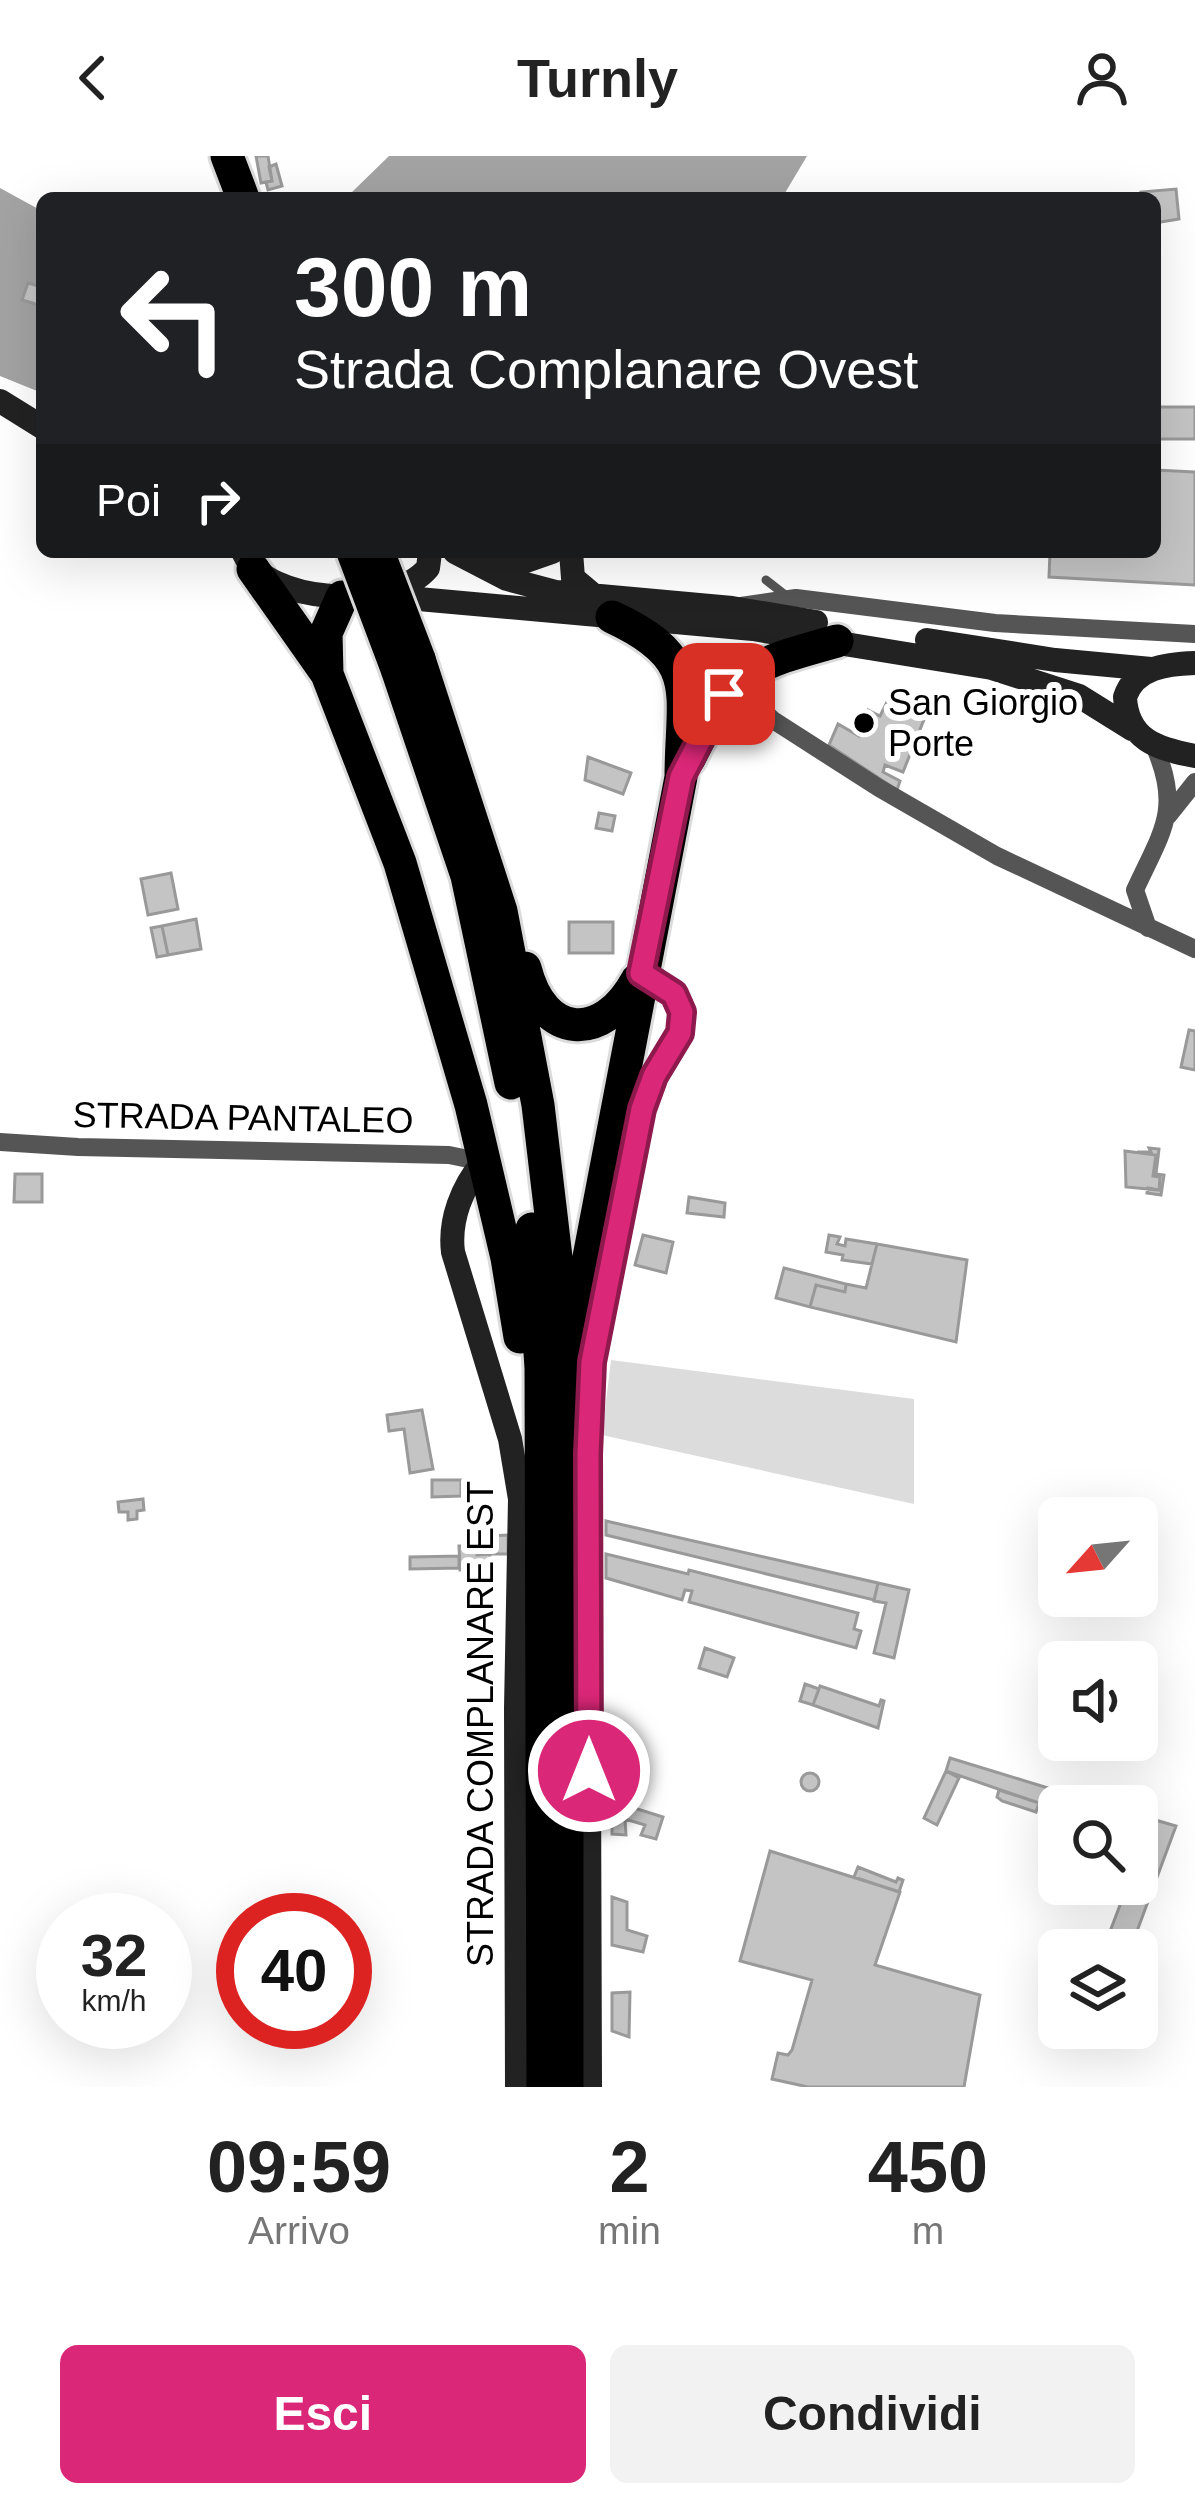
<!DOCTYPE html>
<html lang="it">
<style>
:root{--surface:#fff;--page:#f2f2f2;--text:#222;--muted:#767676;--accent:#db2777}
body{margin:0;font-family:Helvetica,sans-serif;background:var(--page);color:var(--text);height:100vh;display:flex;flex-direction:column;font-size:45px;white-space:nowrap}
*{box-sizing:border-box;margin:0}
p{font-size:39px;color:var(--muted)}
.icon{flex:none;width:66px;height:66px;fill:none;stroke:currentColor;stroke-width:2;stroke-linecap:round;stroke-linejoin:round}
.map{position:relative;height:1931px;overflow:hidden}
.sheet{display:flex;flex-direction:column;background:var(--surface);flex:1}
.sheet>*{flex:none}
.top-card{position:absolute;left:36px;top:36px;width:1125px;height:366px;border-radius:18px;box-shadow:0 12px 48px #0002;background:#202124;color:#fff;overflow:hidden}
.needle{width:78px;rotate:243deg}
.buttons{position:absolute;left:1038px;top:1341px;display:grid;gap:24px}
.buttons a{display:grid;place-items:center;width:120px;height:120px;border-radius:18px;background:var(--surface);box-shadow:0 12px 48px #0002;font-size:60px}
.speed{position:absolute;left:36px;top:1737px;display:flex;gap:24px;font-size:60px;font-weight:700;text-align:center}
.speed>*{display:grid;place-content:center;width:156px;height:156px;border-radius:50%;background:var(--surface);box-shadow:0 12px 48px #0002;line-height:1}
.speed small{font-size:30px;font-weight:400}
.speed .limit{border:18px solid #d22;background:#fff;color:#111}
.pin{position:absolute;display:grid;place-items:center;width:102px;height:102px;color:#fff;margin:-51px;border-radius:24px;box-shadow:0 6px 18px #0006}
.me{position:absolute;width:132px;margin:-66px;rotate:0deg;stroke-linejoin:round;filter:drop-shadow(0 0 9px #0008)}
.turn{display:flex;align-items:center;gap:42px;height:252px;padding:0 60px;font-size:54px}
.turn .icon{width:156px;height:156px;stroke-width:2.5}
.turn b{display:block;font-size:84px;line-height:102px}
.then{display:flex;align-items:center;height:114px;padding:0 60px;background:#0003;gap:24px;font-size:45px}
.eta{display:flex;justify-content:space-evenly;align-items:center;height:204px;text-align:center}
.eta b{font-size:72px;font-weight:700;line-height:84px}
.button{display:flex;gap:24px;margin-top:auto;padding:24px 60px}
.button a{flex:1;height:138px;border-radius:18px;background:var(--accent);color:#fff;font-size:48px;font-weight:700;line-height:138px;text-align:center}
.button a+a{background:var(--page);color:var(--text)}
header{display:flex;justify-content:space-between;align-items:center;height:156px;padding:0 60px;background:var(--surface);font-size:54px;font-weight:700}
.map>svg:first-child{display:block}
.green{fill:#dcdcdc}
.water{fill:#a3a3a3}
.building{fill:#c4c4c4;stroke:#999;stroke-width:3}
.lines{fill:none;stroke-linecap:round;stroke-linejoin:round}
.highway-casing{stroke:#dbdbdb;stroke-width:39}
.lane{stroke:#555;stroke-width:9}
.street{stroke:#555;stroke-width:18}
.secondary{stroke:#222;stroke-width:24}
.highway{stroke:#000;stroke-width:33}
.highway-bridge-casing{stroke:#dbdbdb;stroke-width:39;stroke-linecap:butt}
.highway-bridge{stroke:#000;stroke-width:33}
.route-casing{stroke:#8e194d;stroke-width:30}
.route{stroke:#db2777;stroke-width:21}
.poi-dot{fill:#000;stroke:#fff;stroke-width:4.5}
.labels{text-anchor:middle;stroke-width:12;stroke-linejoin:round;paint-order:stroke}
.poi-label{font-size:36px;fill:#000;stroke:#fff;text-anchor:start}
.street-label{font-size:36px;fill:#000;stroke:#fff}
</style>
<header><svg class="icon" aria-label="back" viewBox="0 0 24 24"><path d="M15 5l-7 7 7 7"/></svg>Turnly<svg class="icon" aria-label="person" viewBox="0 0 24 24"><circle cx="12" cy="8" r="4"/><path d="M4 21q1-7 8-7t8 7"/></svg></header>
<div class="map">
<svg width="1195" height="1931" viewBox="0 0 1195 1931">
<rect width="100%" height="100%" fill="#fff"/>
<!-- green -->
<path class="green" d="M611,1204L914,1243V1348L602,1279Z"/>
<!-- water -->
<path class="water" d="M389,0H807L782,42H340L351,37Z
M0,32L42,55V237L0,220Z"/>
<!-- building -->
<path class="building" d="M256,0H268L272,25L261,27Z
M276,8L282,30L268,34L266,26L272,25L269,11Z
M1176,33L1179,63L1155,67V42H1142L1141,36Z
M28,127L42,131V150L22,144Z
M1155,251H1195V283H1155Z
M1155,314L1195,316V429L1049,421L1050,396H1155Z
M894,532L931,546L903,616L885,609L883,616L900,625L897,634L829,589L838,568L859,580L868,554L880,560Z
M588,601L631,617L623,638L585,624Z
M599,657L615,660L612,675L596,672Z
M171,717L178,753L148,759L141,723Z
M196,763L201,793L168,799L162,770Z
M569,766H613V797H569Z
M162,770L168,799L157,801L151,772Z
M1189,874L1195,875V914L1181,911Z
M1149,992L1159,993L1156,1018L1164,1019L1161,1039L1147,1037L1148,1032L1159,1034L1160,1021L1153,1020L1156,999L1137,996H1151Z
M1125,995L1156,999L1153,1020L1160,1021L1159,1034L1126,1031Z
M15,1018H42V1046H14Z
M689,1041L725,1047L724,1061L687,1057Z
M643,1079L673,1086L666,1117L635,1109Z
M829,1079L840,1081L837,1088L845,1090L846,1083L877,1088L872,1108L842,1104L843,1099L826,1096Z
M877,1088L967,1104L956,1186L810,1151L816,1129L845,1136L846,1128L866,1132Z
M784,1112L846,1128L845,1136L816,1129L810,1151L776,1142Z
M422,1254L433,1313L410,1317L404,1273L389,1275L387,1259Z
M432,1324H461V1340L432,1341Z
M143,1343L144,1354L137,1355V1363L128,1364V1356H119L118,1346Z
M606,1365L878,1427L874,1444L606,1379Z
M508,1379V1398H489V1380Z
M459,1390H477V1399L490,1398V1414H460Z
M606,1398L688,1418L689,1414L858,1457L854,1473L861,1475L856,1492L689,1446L692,1435L685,1434L682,1444L606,1422Z
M459,1400V1412L410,1413V1401Z
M878,1427L909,1434L894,1502L874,1497L886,1447L874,1445Z
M705,1492L734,1502L727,1521L699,1512Z
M805,1528L819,1533L813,1549L800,1545Z
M820,1530L879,1550L881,1544L884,1545L878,1572L813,1549Z
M950,1602L1107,1650H1059V1654L946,1615Z
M946,1615L959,1622L937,1669L924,1662Z
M801 1626a9 9 0 1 1 18 0a9 9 0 1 1-18 0Z
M999,1634L1039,1647L1036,1656L1002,1645L997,1641Z
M612,1645L663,1661L656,1683L641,1679L645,1669L625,1663L626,1679L612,1678Z
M1137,1659L1152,1664L1145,1682L1137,1679Z
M1152,1663L1176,1670L1130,1794H1103L1128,1728H1137V1704Z
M770,1695L900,1736L875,1809L980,1839L964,1931H808L772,1923L778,1897L788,1899L792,1894L812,1824L740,1805Z
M858,1711L896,1726L898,1722L903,1724L899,1736L854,1721Z
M612,1741L627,1746V1774L647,1780L643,1796L612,1789Z
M96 1754a8 8 0 1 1 16 0a8 8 0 1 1-16 0Z
M630,1836L629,1881L612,1875V1837Z"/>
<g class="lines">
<defs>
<path id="highway" d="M227,0L243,42
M253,413L327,518L400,707L471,949L507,1102L520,1181
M419,503L501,755L538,949L558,1118L567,1291V1931
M397,513L467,720L511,927
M327,518L326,477L342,441
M689,603C733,514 743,511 837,485
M525,812C543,884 603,887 637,824
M532,1073L541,1212L543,1931
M577,1188L589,1101L681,621C681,537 703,503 612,461"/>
</defs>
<!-- highway casing -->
<use href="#highway" class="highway-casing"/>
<!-- lane -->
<path class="lane" d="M766,424L789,442"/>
<!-- street -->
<path class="street" d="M741,450L796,442L995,467L1195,478
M746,517L759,551L773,564L879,632L997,700L1195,793
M1168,660L1195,626
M1148,772L1135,734C1161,677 1182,654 1155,592
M0,986L78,991L449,999L483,1006"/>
<!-- secondary -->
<path class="secondary" d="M0,245L42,271
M243,396C266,449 392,455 428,412L430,396
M455,396L507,423L556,436L732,452L816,466
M571,396L573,422L592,438
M491,413L509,411L552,396
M385,440L753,473L992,512L1079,540L1132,573
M927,484L1055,504L1151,513
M1195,507C1167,508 1135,511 1125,541C1127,584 1158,593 1195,600
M483,1006C462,1031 449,1064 453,1096L510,1283L520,1343L516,1552L517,1931
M590,1931L588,1298L592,1206L642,953L654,920L680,877L682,856L674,838L641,817"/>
<!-- highway -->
<use href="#highway" class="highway"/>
<defs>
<path id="highway-bridge" d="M353,396L397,513
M378,396L419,503"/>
</defs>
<!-- highway-bridge casing -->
<use href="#highway-bridge" class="highway-bridge-casing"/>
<!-- highway-bridge -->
<use href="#highway-bridge" class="highway-bridge"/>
</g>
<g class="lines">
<defs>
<path id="route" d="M589,1615L588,1298L592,1206L642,953L654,920L680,877L682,856L674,838L641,817L681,621L724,538"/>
</defs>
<!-- route casing -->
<use href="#route" class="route-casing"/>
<!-- route -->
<use href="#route" class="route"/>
</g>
<!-- markers -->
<circle class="poi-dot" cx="864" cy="567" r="12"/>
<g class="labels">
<!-- poi labels -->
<g class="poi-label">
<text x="888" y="559">San Giorgio<tspan x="888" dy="41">Porte</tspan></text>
</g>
<!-- street labels -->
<g class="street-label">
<text transform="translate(243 961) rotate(1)" y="13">STRADA PANTALEO</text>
<text transform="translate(480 1568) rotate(-90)" y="13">STRADA COMPLANARE EST</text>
</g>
</g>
</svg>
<div class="buttons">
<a><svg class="needle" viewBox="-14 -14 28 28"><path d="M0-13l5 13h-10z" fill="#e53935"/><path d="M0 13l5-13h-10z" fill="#767676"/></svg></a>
<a><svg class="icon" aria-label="sound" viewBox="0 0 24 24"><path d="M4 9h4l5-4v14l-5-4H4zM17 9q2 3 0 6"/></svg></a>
<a><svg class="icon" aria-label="search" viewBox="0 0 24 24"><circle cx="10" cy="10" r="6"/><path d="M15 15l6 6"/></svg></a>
<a><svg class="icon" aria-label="layers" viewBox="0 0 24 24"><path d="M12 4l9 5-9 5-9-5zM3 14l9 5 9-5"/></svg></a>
</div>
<div class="speed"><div>32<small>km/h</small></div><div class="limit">40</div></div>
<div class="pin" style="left:724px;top:538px;background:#d93025"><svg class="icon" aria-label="arrive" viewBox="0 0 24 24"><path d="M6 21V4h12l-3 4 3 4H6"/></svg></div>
<svg class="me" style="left:589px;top:1615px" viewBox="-20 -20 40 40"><circle r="17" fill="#db2777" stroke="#fff" stroke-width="3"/><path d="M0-11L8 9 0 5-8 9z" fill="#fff"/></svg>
<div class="top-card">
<div class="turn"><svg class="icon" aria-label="left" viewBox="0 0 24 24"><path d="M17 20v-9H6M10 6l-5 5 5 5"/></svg><div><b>300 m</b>Strada Complanare Ovest</div></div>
<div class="then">Poi<svg class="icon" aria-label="right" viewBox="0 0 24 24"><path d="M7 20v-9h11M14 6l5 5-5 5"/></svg></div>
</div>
</div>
<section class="sheet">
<div class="eta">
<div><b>09:59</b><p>Arrivo</p></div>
<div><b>2</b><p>min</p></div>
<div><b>450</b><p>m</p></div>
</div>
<div class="button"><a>Esci</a><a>Condividi</a></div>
</section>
